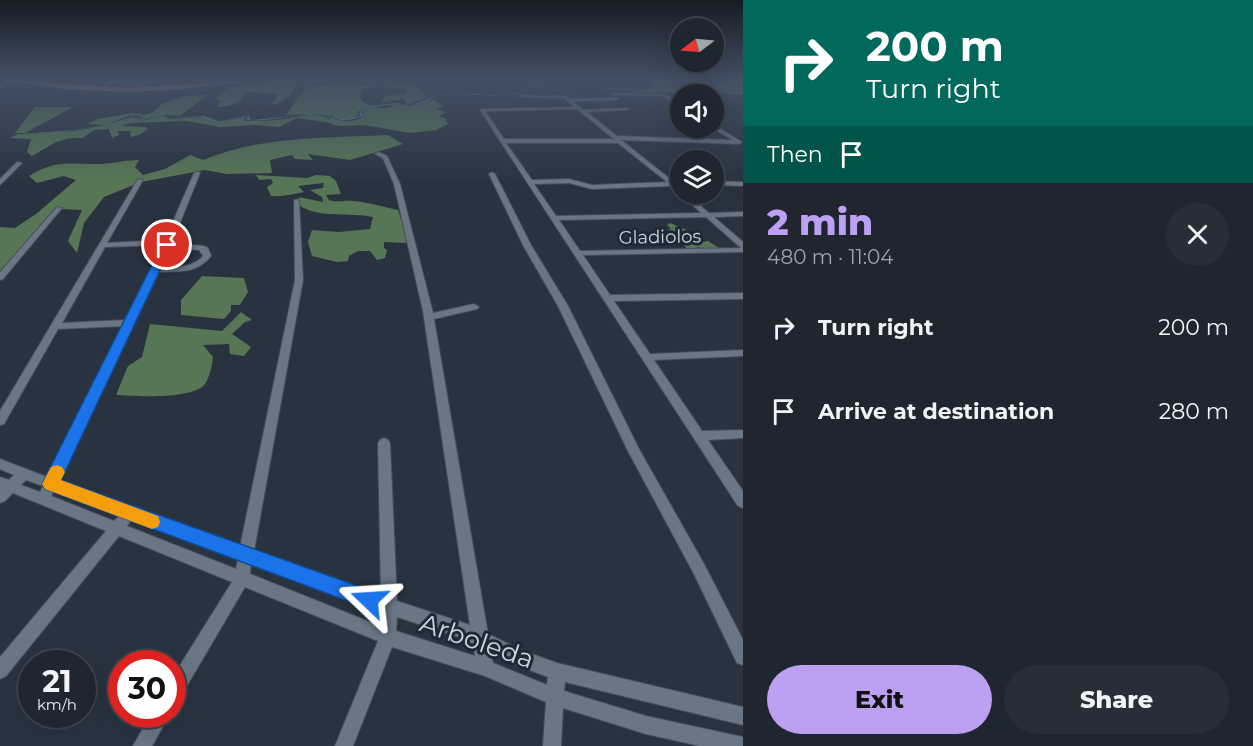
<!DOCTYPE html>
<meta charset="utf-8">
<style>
:root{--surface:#1f2630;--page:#272e38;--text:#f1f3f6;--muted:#a1a5ab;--line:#3c434c;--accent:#bca0f2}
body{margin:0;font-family:Montserrat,sans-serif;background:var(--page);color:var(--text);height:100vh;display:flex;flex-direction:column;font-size:22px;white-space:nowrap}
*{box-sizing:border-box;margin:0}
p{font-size:20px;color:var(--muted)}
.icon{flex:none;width:33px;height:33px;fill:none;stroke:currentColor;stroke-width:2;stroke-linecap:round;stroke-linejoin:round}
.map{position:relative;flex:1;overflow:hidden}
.details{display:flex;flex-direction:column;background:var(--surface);width:510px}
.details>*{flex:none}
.top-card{background:#00695c;color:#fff;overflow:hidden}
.needle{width:39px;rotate:254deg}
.controls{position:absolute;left:670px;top:18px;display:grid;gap:12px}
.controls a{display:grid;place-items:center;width:54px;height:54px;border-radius:50%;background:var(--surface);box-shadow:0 6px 24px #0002,0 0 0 2px var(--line);font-size:30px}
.speed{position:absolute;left:18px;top:650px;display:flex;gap:12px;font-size:30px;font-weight:700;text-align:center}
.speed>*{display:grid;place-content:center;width:78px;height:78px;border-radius:50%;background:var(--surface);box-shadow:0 6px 24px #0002,0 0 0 2px var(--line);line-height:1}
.speed small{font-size:15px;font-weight:400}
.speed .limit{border:9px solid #d22;background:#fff;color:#111}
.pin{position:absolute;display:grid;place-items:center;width:51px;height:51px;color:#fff;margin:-26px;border:3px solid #fff;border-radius:50%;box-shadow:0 2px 6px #0007}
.me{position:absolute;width:66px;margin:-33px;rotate:290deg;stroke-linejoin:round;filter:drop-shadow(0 0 4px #0008)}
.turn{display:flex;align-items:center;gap:21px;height:126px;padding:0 24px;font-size:27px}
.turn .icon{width:78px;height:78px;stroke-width:2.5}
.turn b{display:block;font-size:42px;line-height:51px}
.then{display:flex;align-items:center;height:57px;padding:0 24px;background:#0003;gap:12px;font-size:22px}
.round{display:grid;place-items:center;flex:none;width:63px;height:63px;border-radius:32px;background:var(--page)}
.overview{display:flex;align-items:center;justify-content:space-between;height:102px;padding:0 24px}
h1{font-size:36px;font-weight:800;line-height:45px;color:var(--accent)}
.primary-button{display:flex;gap:12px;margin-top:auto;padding:12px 24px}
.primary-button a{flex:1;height:69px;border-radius:36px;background:var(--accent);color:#111;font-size:24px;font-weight:800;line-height:69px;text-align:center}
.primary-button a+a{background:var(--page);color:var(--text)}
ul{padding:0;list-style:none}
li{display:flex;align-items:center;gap:18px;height:84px;padding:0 24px}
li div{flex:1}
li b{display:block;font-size:22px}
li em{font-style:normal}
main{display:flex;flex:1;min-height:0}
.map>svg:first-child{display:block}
.forest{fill:#577655}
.water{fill:#4f8995}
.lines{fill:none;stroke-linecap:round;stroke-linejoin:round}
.minor-casing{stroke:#474e59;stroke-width:2}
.major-casing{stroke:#474e59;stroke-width:1}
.minor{fill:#6b7685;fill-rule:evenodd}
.major{fill:#bc8d96;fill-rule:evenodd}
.route{fill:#1a73e8;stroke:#114b97;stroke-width:1.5}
.slow{fill:#f59e0b}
.labels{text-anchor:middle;stroke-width:6;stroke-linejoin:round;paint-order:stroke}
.far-street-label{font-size:18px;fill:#ced4dd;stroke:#1f2935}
.near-street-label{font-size:26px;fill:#ced4dd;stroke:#1f2935}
</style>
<main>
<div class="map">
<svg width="743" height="746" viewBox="0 0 743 746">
<rect width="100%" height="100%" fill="#293340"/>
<!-- forest -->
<path class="forest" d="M266,80H295L297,82C292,94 284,103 271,105L278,95L255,92L245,93C240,104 228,107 217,107L220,101L216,99C225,84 250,84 265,83Z
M636,80H743V95L701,92L624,93L656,87L644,83L651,84L648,81Z
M410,82L428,97L409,104L405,103L406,101L402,99L380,103L387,95L405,94L408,89L387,88L386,85H404V83Z
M351,84L377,87L362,90L360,96L362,101L370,105L357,112L359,115L348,119H335L333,116L315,114L286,115L306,87Z
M207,95L180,116L163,115L145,119L137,115L128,116L105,125L87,124L98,119L133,113L144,115L153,112L162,104L183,96Z
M433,99L443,106L436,109L446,112L439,116L445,118L448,124L436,130L410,133L365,125L338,126L326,122L297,118L279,127L253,125L221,127L186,121L130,123L122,126L145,127L148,129L139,135L130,137L131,131H117L119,135L112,138L109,129L94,130L83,138H69L54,143L32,156L27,152L31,139L10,138L18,134L74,131L107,125L132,117L144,121L162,116L170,119L205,117L214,122L247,117L244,119L246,121C258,121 272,121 284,119C293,118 302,115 311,115C332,116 341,128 365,116L362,113L371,107L385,108L398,104L412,106Z
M35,107H73L25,133H15Z
M388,135L403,144L350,160L308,154L313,160L295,159L292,155L270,160L272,173L227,174L205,170L141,182L104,197L84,223L77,253L68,241L82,210L61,209L0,274V227L15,228L36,214L76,180L64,176L37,183L29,176C58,158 71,165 102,164C115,163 126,160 139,160L135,167L143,175L165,169L190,155L203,160C260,136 327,138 388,135Z
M256,175L307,178L316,175L330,176L336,181L341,194L326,195L329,200C338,203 344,200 353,201C368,202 383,207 398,210L406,233V243L384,242V248L387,250L385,258L377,260L370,251H358L349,256L348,261L337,262L312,256L308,242L312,230L339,232L370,229L373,217C350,212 318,219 299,205V197L323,202L322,197L310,190L323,188L324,183L298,186L304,192C293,194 282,197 271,196L267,187L273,183L271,179L259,180Z
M670,223L687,230L684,233L696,243L708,241L719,248L708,250L697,247L701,252C694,253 687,250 683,244L674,242L679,239L673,235L674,232L667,230L671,229L667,225Z
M202,276L244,278L248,292L240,305H231V311L224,319L181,315V300Z
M241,312L252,320L245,322L232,334L251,347L244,356L230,354L229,344L203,345L213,357C212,366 210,376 205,384C193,400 135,396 116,395L128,366L142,357L150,324L222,331Z"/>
<!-- water -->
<path class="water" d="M743,85L717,89L661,91L607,89L592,92L533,88L525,89L519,94L434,96L428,101L413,105L400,104L372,107L361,112L364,116L349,120L333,121L330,117C322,117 314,114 305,115C285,116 266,122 246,120L248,117L245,116L214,122L203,117L171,118L161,116L145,121L133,116L108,125L67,131L0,136L72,130L105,125L134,116L146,120L162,115L169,118L204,116L218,121L250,116L249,119L252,120L311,114L332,117L336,120L360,116L359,112L368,106L396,103L411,105L438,95L457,96L473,93L489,96L522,92L524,88L532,87L592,92L608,88L655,90Z"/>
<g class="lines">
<defs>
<path id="minor" d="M12,80L15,81L0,88V85Z
M53,80H58L45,87L42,86Z
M112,80H117L99,91L95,90Z
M148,80H152L137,91H133V89Z
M613,93L664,94L681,104V107L663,96L611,95Z
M519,95L565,96L570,99L619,98L617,100L573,101L583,110L629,108L627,110L587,112L617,136L733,140L712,128L714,125L742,142L739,144L621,140L674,182L677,183L681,188V193L671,186L592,189L569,183L534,184L556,216L701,213L681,194H687L709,213L743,212V216L714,217L743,242V252L583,255L610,295L743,293V299L614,301L650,354L743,350V356L654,360L702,431L743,430V438L708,440L743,491V508L738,506L480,110L482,109L574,107L564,98L521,97ZM577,109L614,139H504L485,111ZM506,143H618L667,182L592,185L569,179L532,180ZM706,217L741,248L580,251L559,220Z
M378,152L387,156L400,184L433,313L474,304L479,307L477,309L434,319L488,634L521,650L557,663L743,707V725L565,682L564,691L646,716L743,737V746H700L646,734L563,708L561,746H543L546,702L485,676L392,647L353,746H335L378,641L245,587L178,701L172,704V678L232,582L119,536L6,676L0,679V657L106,531L13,493L5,501L0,503V477L9,480L14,475L0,469V459L47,477L124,326L58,329L4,424L0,425V411L138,179L143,180L107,243L165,240L194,173L197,171L200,173L172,243L204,246L208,248L211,256C198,273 178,272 159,272L58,481L240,547L295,280L294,200L299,199L303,280L254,551L381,596L378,443L380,440L384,438L388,440L390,443L397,601L470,625L423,311L394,184L383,158L375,154ZM163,245L126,320L62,323L105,247ZM169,248L199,250L203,256C193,268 176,267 161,267ZM26,480L43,486L40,492L21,485ZM54,491L119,516L114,521L51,496ZM131,520L238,559L236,569L127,526ZM251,564L381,611L380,626L250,574ZM397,617L462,638L473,644L475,656L396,631ZM491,653L511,663L548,677L547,685L493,663Z
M17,162L22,163L0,185V179Z
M492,172L495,174L531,245L568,306L639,449L704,564L743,640V665L737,663L694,574L628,451L558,306L523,245L489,174Z
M714,181L743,182V186L714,185Z
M57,207L62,208L3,279L0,280V272Z
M151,714H170L152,746H133Z"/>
<path id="major" d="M0,80L126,88L258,80L181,89L126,92L68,89Z"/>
</defs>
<!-- minor casing -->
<use href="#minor" class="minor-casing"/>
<!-- major casing -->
<use href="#major" class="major-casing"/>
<!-- minor -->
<use href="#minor" class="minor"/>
<!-- major -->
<use href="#major" class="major"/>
</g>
<!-- sky -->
<linearGradient id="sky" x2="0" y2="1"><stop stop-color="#171c23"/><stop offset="0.43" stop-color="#435064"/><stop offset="1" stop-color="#435064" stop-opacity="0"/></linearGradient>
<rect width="743" height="184" fill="url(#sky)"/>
<!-- route -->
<path class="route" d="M167,242L172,245L61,480L369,590L376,593L379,600L376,607L369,609L45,489L42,484L162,245Z"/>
<!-- slow -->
<path class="slow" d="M57,465L62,467L65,472L61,480L158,516L160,522L158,527L152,529L45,489L42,484L51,467Z"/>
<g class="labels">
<!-- far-street labels -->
<g class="far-street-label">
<text transform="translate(660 237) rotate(-1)" y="6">Gladiolos</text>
</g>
<!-- near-street labels -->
<g class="near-street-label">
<text transform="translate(477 641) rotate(19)" y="9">Arboleda</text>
</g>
</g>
</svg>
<div class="controls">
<a><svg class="needle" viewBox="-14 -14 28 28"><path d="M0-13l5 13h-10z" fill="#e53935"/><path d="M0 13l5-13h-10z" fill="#a1a5ab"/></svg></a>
<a><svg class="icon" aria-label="sound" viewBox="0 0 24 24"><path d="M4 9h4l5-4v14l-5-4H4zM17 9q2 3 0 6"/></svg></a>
<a><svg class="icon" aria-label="layers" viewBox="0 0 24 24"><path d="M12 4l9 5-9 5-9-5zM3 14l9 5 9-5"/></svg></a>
</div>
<div class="speed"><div>21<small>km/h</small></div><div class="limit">30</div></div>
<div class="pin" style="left:167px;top:245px;background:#d93025"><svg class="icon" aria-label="arrive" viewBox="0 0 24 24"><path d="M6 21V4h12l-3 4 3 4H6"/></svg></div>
<svg class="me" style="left:369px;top:600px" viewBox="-20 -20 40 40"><path d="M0-17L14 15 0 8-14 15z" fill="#1a73e8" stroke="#fff" stroke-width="4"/></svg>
</div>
<section class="details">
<div class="top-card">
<div class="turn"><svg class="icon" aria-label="right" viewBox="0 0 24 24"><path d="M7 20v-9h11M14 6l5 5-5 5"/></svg><div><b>200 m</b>Turn right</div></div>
<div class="then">Then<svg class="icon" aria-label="arrive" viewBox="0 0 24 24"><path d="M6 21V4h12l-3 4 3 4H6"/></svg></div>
</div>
<div class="overview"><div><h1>2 min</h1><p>480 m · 11:04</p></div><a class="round"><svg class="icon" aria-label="close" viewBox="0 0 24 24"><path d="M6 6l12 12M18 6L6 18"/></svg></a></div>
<ul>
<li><svg class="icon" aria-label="right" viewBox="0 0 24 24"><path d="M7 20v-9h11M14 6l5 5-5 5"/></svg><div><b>Turn right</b></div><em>200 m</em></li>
<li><svg class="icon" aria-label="arrive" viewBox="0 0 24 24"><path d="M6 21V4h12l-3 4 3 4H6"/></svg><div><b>Arrive at destination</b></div><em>280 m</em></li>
</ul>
<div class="primary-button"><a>Exit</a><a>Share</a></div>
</section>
</main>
